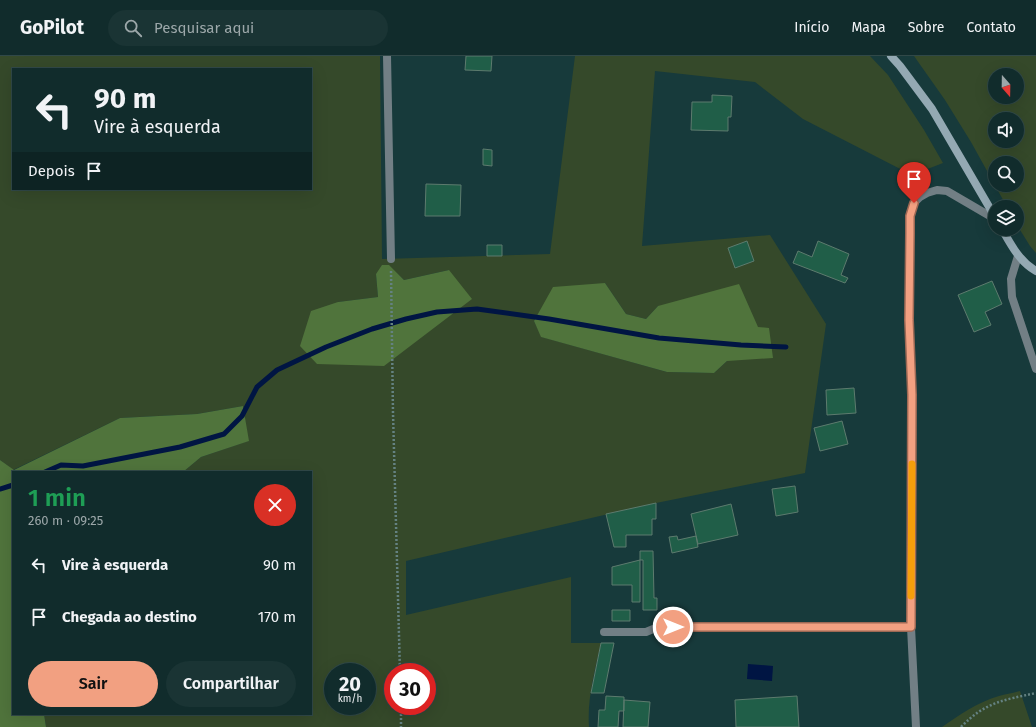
<!DOCTYPE html>
<html lang="pt">
<meta charset="utf-8">
<style>
:root{--surface:#112c2c;--page:#1a3434;--text:#f1f3f6;--muted:#9ca7a9;--line:#304848;--accent:#f2a081}
body{margin:0;font-family:"Fira Sans",sans-serif;background:var(--page);color:var(--text);height:100vh;display:flex;flex-direction:column;font-size:15px;white-space:nowrap}
*{box-sizing:border-box;margin:0}
p{font-size:13px;color:var(--muted)}
.icon{flex:none;width:22px;height:22px;fill:none;stroke:currentColor;stroke-width:2;stroke-linecap:round;stroke-linejoin:round}
.map{position:relative;flex:1;overflow:hidden}
.details{position:absolute;left:12px;top:415px;width:300px;height:244px;display:flex;flex-direction:column;background:var(--surface);border-radius:0px;box-shadow:0 4px 16px #0002,0 0 0 1px var(--line)}
.details>*{flex:none}
.hud{position:absolute;left:12px;top:12px;width:300px;height:122px;border-radius:0px;box-shadow:0 4px 16px #0002,0 0 0 1px var(--line);background:#112c2c;color:var(--text);overflow:hidden}
.needle{width:26px;rotate:160deg}
.tools{position:absolute;left:988px;top:12px;display:grid;gap:8px}
.tools a{display:grid;place-items:center;width:36px;height:36px;border-radius:50%;background:var(--surface);box-shadow:0 4px 16px #0002,0 0 0 1px var(--line);font-size:20px}
.speed{position:absolute;left:324px;top:607px;display:flex;gap:8px;font-size:20px;font-weight:700;text-align:center}
.speed>*{display:grid;place-content:center;width:52px;height:52px;border-radius:50%;background:var(--surface);box-shadow:0 4px 16px #0002,0 0 0 1px var(--line);line-height:1}
.speed small{font-size:10px;font-weight:400}
.speed .limit{border:6px solid #d22;background:#fff;color:#111}
.pin{position:absolute;display:grid;place-items:center;width:34px;height:34px;color:#fff;margin:-41px -17px;border-radius:50% 50% 50% 0;rotate:-45deg;box-shadow:0 0 4px #0007}
.pin .icon{rotate:45deg}
.me{position:absolute;width:44px;margin:-22px;rotate:90deg;stroke-linejoin:round;filter:drop-shadow(0 0 3px #0008)}
.turn{display:flex;align-items:center;gap:14px;height:84px;padding:0 16px;font-size:18px}
.turn .icon{width:52px;height:52px;stroke-width:2.5}
.turn b{display:block;font-size:28px;line-height:34px}
.then{display:flex;align-items:center;height:38px;padding:0 16px;background:#0003;gap:8px;font-size:15px}
.round{display:grid;place-items:center;flex:none;width:42px;height:42px;border-radius:21px;background:var(--page)}
.headline{display:flex;align-items:center;justify-content:space-between;height:68px;padding:0 16px}
h1{font-size:24px;font-weight:600;line-height:30px;color:#1e9e55}
.action{display:flex;gap:8px;margin-top:auto;padding:8px 16px}
.action a{flex:1;height:46px;border-radius:24px;background:var(--accent);color:#111;font-size:16px;font-weight:600;line-height:46px;text-align:center}
.action a+a{background:var(--page);color:var(--text)}
ul{padding:0;list-style:none}
li{display:flex;align-items:center;gap:12px;height:52px;padding:0 16px}
li div{flex:1}
li b{display:block;font-size:15px}
li em{font-style:normal}
header{display:flex;align-items:center;gap:24px;box-sizing:border-box;height:56px;padding:0 20px;background:var(--surface);border-bottom:1px solid var(--line)}
header strong{font-size:19px}
nav{display:flex;gap:22px;margin-inline-start:auto;font-size:14px}
.search{width:280px;height:36px;background:var(--page);display:flex;align-items:center;gap:10px;box-sizing:border-box;padding:0 14px;border-radius:22px;color:var(--muted);font-size:15px}
.map>svg:first-child{display:block}
.green{fill:#35492a;fill-rule:evenodd}
.forest{fill:#50743c}
.water{fill:#001543}
.lines{fill:none;stroke-linecap:round;stroke-linejoin:round}
.stream{stroke:#001543;stroke-width:5}
.building{fill:#205e48;stroke:#5d7b6e}
.path{stroke:#648282;stroke-width:2.5;stroke-dasharray:2 2;stroke-linecap:butt}
.lane{stroke:#727f85;stroke-width:8}
.street{stroke:#727f85;stroke-width:8}
.secondary{stroke:#94a9b3;stroke-width:8}
.route-casing{stroke:#9d6854;stroke-width:10}
.route{stroke:#f2a081;stroke-width:7}
.slow{stroke:#f59e0b;stroke-width:7}
</style>
<header>
<strong>GoPilot</strong>
<div class="search"><svg class="icon" aria-label="search" viewBox="0 0 24 24"><circle cx="10" cy="10" r="6"/><path d="M15 15l6 6"/></svg>Pesquisar aqui</div>
<nav><a>Início</a><a>Mapa</a><a>Sobre</a><a>Contato</a></nav>
</header>
<div class="map">
<svg width="1036" height="671" viewBox="0 0 1036 671">
<rect width="100%" height="100%" fill="#173a3b"/>
<!-- green -->
<path class="green" d="M0,0H380L382,203L550,198L575,0H870L888,19L924,74L943,107L912,119L803,63L755,26L655,15L642,190L770,179L826,268L805,417L656,447L406,505V559L571,521V587H601C595,614 587,643 589,671H46L44,658H311V416H183L201,401L248,385L243,350L197,358L120,362L13,414L0,404ZM13,13H311V133H13ZM389,210L404,224L449,214L317,308L338,246L378,241L376,218ZM605,227L626,258L646,263L658,250L758,271L727,305L714,317L667,316L542,281L534,265ZM333,616H367V650H333ZM393,616H427V650H393Z
M914,0H1036V197L1030,190L1017,169V151H1007L971,86L945,44ZM995,19H1017V41H995ZM995,63H1017V85H995ZM995,107H1017V129H995Z
M1020,635L1032,671H942C959,659 978,646 999,640C1006,638 1013,637 1020,635Z"/>
<!-- forest -->
<path class="forest" d="M382,209H389L404,224L449,214L472,243L384,310L317,308L300,290L311,255L338,246L378,241L376,218Z
M605,227L626,258L646,263L658,250L739,228L758,271L769,272L773,302L727,305L714,317L667,316L541,281L534,265L553,231Z
M243,350L249,385L201,401L183,416H13V658H44L46,671H0V404L14,414L120,362L197,358Z"/>
<!-- water -->
<path class="water" d="M748,608L773,610L772,625L747,623Z"/>
<g class="lines">
<!-- stream -->
<path class="stream" d="M45,416L61,409L83,410L180,391L224,378L242,360L257,331L277,314L326,291L372,273L406,263L437,256L477,253L549,263L659,282L741,289L786,291
M0,433L13,429"/>
</g>
<!-- building -->
<path class="building" d="M466,0H492L491,15L465,14Z
M712,39L732,40L731,61H728V75L691,74L692,46H712Z
M483,93L492,94V110L483,109Z
M426,128L461,129L460,160H425Z
M747,185L754,205L735,212L728,192Z
M818,185L849,198L841,219L848,222L845,227L793,207L798,195L812,201Z
M487,189H502V200H487Z
M992,225L1002,248L985,256L991,269L974,276L958,239Z
M854,332L856,357L827,359L826,334Z
M842,365L848,388L820,395L814,372Z
M795,430L798,456L776,460L772,433Z
M656,447V463H652V479H626V491H614L606,458Z
M731,448L738,479L698,488L691,458Z
M677,480L678,484L696,480L698,491L672,497L669,481Z
M640,495H653L654,542H657V554H643V504H640Z
M640,504V546H632V529H612V511Z
M612,554H630V565H612Z
M601,587H614L604,637H591Z
M606,640L624,641V655H619L618,671H598L599,654H605Z
M797,640L799,671H736L735,644Z
M624,644L650,646L648,671H623Z"/>
<g class="lines">
<!-- path -->
<path class="path" d="M391,215L393,357L400,616
M401,650V671
M961,671C985,646 1004,644 1036,637"/>
<!-- lane -->
<path class="lane" d="M1018,200L1011,223L1012,241L1036,313"/>
<!-- street -->
<path class="street" d="M387,0L391,203
M604,576H646L658,571H911
M916,671L911,571L912,339L909,264L910,160L914,147L920,141L927,137L937,134L947,135L995,163"/>
<!-- secondary -->
<path class="secondary" d="M891,0L900,10L932,53L995,161
M1002,173C1011,189 1020,206 1036,215"/>
</g>
<g class="lines">
<defs>
<path id="route" d="M673,571H911L912,339L909,264L910,177V160L914,147"/>
</defs>
<!-- route casing -->
<use href="#route" class="route-casing"/>
<!-- route -->
<use href="#route" class="route"/>
<!-- slow -->
<path class="slow" d="M911,540L912,408"/>
</g>
</svg>
<div class="tools">
<a><svg class="needle" viewBox="-14 -14 28 28"><path d="M0-13l5 13h-10z" fill="#e53935"/><path d="M0 13l5-13h-10z" fill="#9ca7a9"/></svg></a>
<a><svg class="icon" aria-label="sound" viewBox="0 0 24 24"><path d="M4 9h4l5-4v14l-5-4H4zM17 9q2 3 0 6"/></svg></a>
<a><svg class="icon" aria-label="search" viewBox="0 0 24 24"><circle cx="10" cy="10" r="6"/><path d="M15 15l6 6"/></svg></a>
<a><svg class="icon" aria-label="layers" viewBox="0 0 24 24"><path d="M12 4l9 5-9 5-9-5zM3 14l9 5 9-5"/></svg></a>
</div>
<div class="speed"><div>20<small>km/h</small></div><div class="limit">30</div></div>
<div class="pin" style="left:914px;top:147px;background:#d93025"><svg class="icon" aria-label="arrive" viewBox="0 0 24 24"><path d="M6 21V4h12l-3 4 3 4H6"/></svg></div>
<svg class="me" style="left:673px;top:571px" viewBox="-20 -20 40 40"><circle r="17" fill="#f2a081" stroke="#fff" stroke-width="3"/><path d="M0-11L8 9 0 5-8 9z" fill="#fff"/></svg>
<div class="hud">
<div class="turn"><svg class="icon" aria-label="left" viewBox="0 0 24 24"><path d="M17 20v-9H6M10 6l-5 5 5 5"/></svg><div><b>90 m</b>Vire à esquerda</div></div>
<div class="then">Depois<svg class="icon" aria-label="arrive" viewBox="0 0 24 24"><path d="M6 21V4h12l-3 4 3 4H6"/></svg></div>
</div>
<section class="details">
<div class="headline"><div><h1>1 min</h1><p>260 m · 09:25</p></div><a class="round" style="background:#d93025;color:#fff"><svg class="icon" aria-label="close" viewBox="0 0 24 24"><path d="M6 6l12 12M18 6L6 18"/></svg></a></div>
<ul>
<li><svg class="icon" aria-label="left" viewBox="0 0 24 24"><path d="M17 20v-9H6M10 6l-5 5 5 5"/></svg><div><b>Vire à esquerda</b></div><em>90 m</em></li>
<li><svg class="icon" aria-label="arrive" viewBox="0 0 24 24"><path d="M6 21V4h12l-3 4 3 4H6"/></svg><div><b>Chegada ao destino</b></div><em>170 m</em></li>
</ul>
<div class="action"><a>Sair</a><a>Compartilhar</a></div>
</section>
</div>
